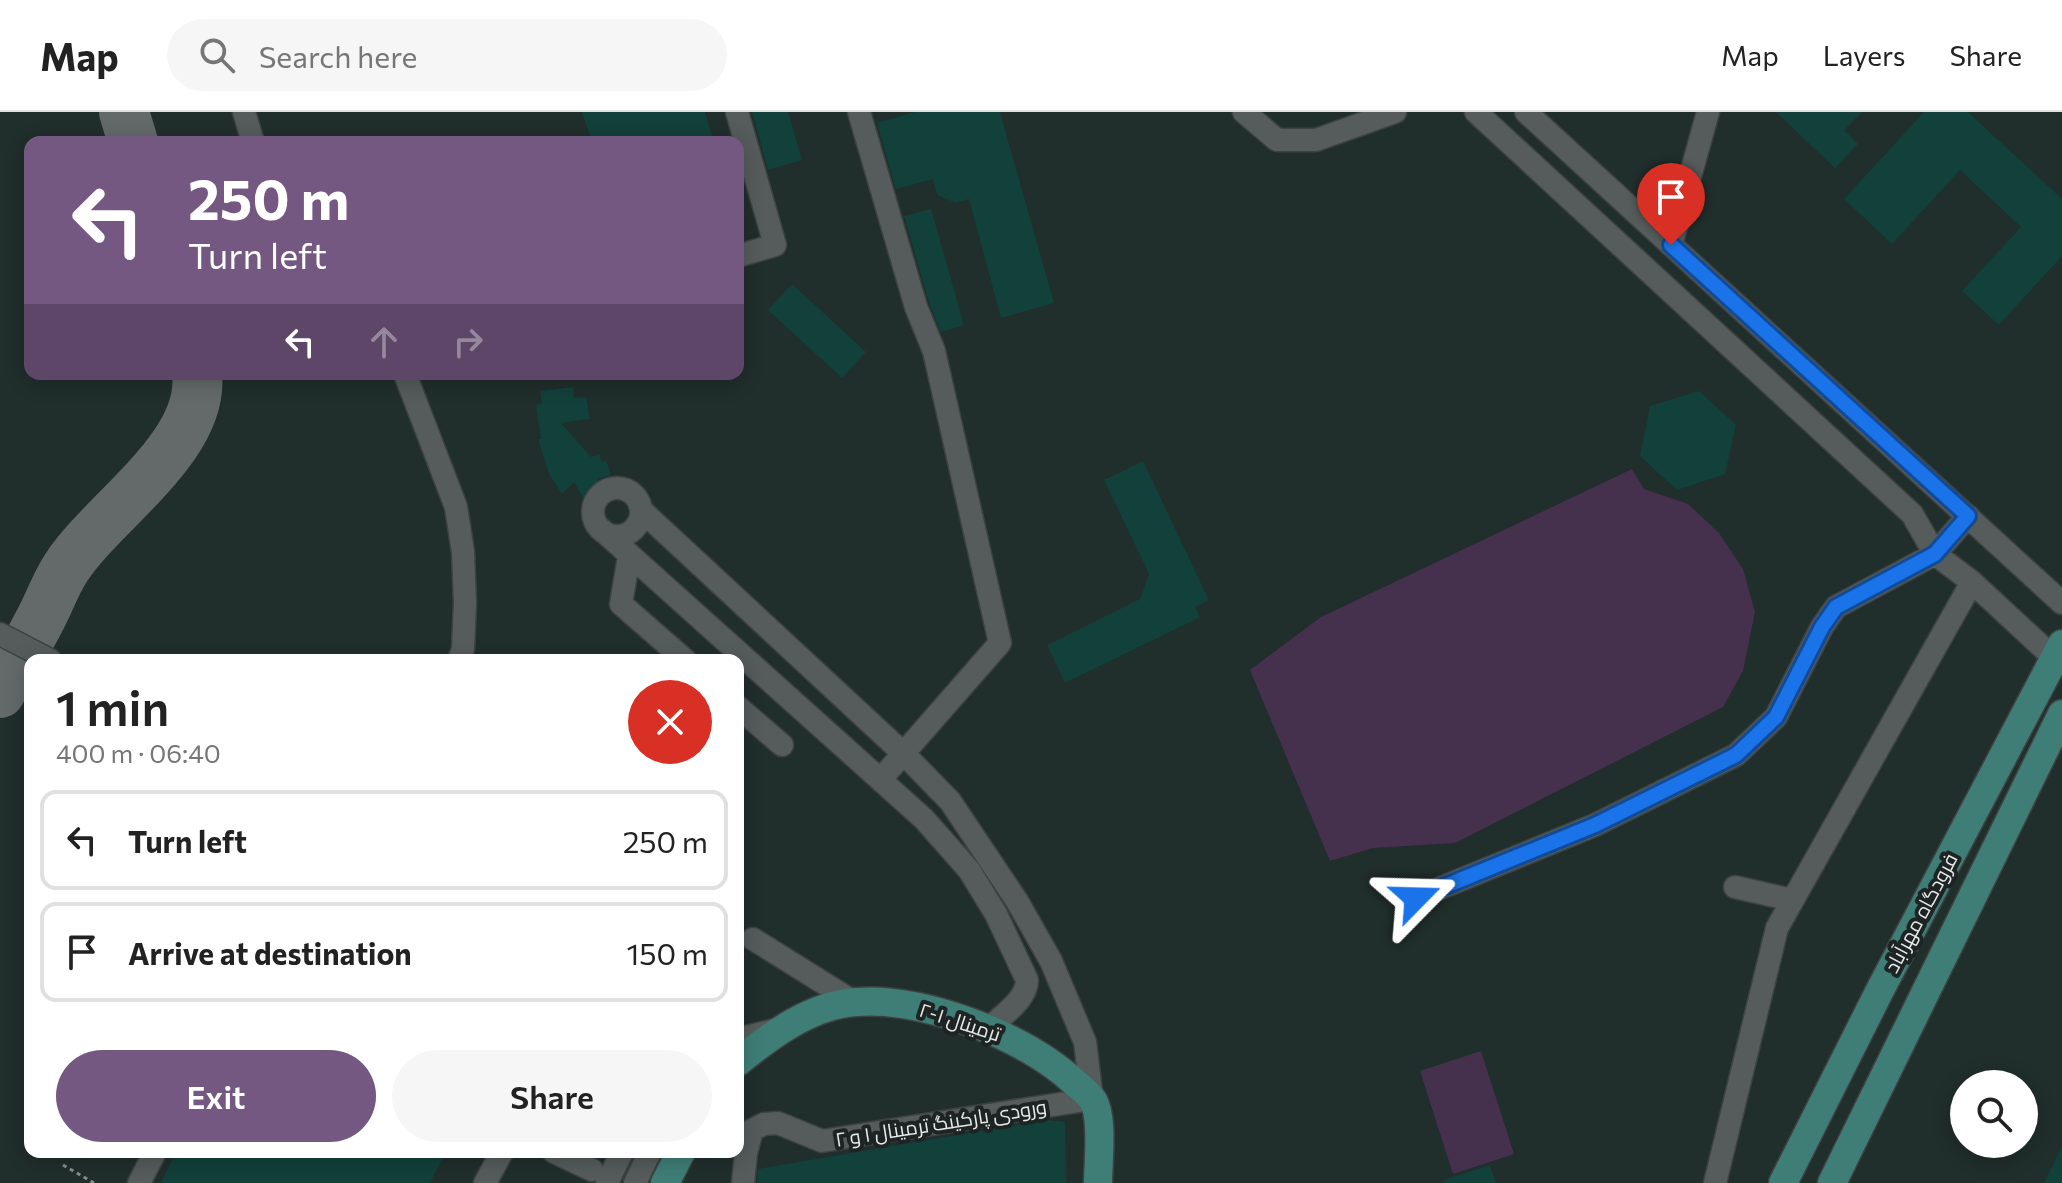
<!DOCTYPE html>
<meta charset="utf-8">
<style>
:root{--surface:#fff;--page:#f6f6f6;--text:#222;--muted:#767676;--line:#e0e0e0;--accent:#755881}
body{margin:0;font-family:Commissioner,Cairo,sans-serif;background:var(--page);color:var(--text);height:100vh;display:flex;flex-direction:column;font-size:30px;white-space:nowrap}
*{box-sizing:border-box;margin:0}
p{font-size:26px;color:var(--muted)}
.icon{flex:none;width:44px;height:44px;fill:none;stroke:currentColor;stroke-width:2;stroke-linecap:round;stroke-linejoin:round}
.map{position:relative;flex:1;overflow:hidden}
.drawer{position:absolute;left:24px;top:542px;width:720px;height:504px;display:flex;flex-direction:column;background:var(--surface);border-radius:16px;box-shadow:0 4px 20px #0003}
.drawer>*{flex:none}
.guide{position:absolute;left:24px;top:24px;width:720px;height:244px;border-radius:16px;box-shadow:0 4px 20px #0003;background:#755881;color:#fff;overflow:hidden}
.buttons{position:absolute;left:1950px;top:958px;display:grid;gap:16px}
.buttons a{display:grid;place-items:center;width:88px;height:88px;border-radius:50%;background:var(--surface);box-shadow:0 4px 20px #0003;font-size:40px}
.pin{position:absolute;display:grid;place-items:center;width:68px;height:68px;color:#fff;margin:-82px -34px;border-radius:50% 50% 50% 0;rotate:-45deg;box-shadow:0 0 8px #0007}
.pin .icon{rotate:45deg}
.me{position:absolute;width:88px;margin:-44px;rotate:68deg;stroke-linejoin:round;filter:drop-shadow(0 0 6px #0008)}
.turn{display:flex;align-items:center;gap:28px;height:168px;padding:0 32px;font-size:36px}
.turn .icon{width:104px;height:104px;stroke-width:2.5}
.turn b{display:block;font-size:56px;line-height:68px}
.lanes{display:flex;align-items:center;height:76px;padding:0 32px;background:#0003;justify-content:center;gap:40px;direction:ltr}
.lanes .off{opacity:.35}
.round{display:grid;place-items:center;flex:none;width:84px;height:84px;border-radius:42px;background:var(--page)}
.headline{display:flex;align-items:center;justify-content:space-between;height:136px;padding:0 32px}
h1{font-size:48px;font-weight:600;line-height:60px}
.button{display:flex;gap:16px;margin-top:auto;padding:16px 32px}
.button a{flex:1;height:92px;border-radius:48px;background:var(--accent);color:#fff;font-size:32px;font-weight:600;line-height:92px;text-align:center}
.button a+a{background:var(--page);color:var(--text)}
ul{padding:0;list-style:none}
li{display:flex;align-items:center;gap:24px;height:100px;margin:0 16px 12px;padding:0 16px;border:4px solid var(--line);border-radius:16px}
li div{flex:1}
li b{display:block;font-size:30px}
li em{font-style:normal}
header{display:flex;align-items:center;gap:48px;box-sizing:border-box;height:112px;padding:0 40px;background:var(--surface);border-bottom:2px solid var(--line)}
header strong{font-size:38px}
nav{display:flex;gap:44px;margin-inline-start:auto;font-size:28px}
.search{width:560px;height:72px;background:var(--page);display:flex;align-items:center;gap:20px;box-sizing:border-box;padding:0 28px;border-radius:44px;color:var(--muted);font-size:30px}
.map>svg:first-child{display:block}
.built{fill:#202e2c;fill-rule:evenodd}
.green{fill:#45304d}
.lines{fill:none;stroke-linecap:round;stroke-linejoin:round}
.taxiway{stroke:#646a69;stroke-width:50}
.building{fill:#12403b}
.minor-casing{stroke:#3d4241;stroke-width:25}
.major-casing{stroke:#3d4241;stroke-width:31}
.path{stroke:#898e8d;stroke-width:3;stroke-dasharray:4 4;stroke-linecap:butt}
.minor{stroke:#555c5b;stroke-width:22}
.major{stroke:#3e7e76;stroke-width:28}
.route-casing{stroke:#114b97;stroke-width:20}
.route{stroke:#1a73e8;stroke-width:14}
.labels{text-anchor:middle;stroke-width:8;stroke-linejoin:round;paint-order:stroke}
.street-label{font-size:20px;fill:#e5e9e8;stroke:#1d2423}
</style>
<header>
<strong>Map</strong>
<div class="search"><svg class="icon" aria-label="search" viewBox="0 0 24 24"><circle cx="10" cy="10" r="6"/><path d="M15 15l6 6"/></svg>Search here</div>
<nav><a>Map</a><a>Layers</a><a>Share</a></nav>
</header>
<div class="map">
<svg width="2062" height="1071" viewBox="0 0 2062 1071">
<rect width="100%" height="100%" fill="#1d2423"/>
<!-- built -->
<path class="built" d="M0,0H2062V1071H0ZM30,30H738V262H30ZM30,548H738V1040H30ZM1964,972H2024V1032H1964Z"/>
<!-- green -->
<path class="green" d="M1632,357L1644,377L1688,392L1719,421L1743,457L1755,500L1743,559L1723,595L1455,731L1373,736L1330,749L1250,558L1321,505Z
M1481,939L1514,1042L1453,1062L1420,959Z"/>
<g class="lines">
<!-- taxiway -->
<path class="taxiway" d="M124,0L133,30
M0,581C14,556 28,531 41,506C50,489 56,471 66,456C103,399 205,335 197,262"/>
</g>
<!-- building -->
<path class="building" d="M582,0H705L714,30H592Z
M752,0H788L802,48L768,58Z
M915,0H1000L1054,191L1001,206L969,87L956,91L937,83L933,67L896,77L877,11Z
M1776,0H1862L1844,18L1858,32L1835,56Z
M1924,0H1968L2062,87V144L1999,213L1962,179L2021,115L1960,58L1892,132L1844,87Z
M931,97L964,213L941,220L929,190L904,104Z
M792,172L866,240L842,266L768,198Z
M573,275L574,286L586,285L590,307L561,311L591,345L599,342L602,350L606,348L611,363L598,367L601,375L588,395L574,370L562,382L549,362L538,327H541L536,293L542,292L540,279Z
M1699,279L1736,313L1725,362L1677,378L1640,344L1650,294Z
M1143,349L1209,488L1195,495L1200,505L1065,571L1047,533L1140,487L1149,462L1104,368Z
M1046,1008L1065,1010L1066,1071H757L758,1057Z
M2062,1035V1071H2044Z
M176,1040H446L430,1071H161Z
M1490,1053L1496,1071H1445L1444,1068Z"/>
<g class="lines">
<defs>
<path id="minor" d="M244,0L253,30
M737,0L775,133L738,144
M859,0L916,195L934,239L1000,531L881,667
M1244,0L1277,28H1316L1395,0
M1476,0L1912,402L1935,442L1972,470L2054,546L2062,543
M1526,0L2062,491
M1671,133L1708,0
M405,262L456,395L463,440L465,491L463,537L459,548
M593 400a24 24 0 1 1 48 0a24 24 0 1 1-48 0Z
M641,398L904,642L950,689L1017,789L1051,849L1085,930L1092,987L822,1029L778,1011L764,1012L752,1018L746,1041L743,1071
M602,418L924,707L969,758L996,802L1027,868C1027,888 1001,904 988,917
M629,444L621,492L685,548
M0,522L50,548
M738,595L782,633
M1735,775L1792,788
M1416,786L1595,713L1736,643L1776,605L1822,515L1836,495L1935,442L1968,404
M753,827L854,890
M738,927L775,918
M554,1040L592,1058
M139,1071L155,1040
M485,1071L502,1040
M607,1071L622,1040
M635,1071L650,1040
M1715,1071L1777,816L1972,470"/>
<path id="major" d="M738,950C771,923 811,893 856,890C924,885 1025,924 1074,970C1080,975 1088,981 1092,987C1104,1003 1098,1050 1098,1071
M665,1071L681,1040
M1783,1071L1879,880L2062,532
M1832,1071L2062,602"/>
</defs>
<!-- minor casing -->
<use href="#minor" class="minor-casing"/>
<!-- major casing -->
<use href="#major" class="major-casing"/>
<!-- path -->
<path class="path" d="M63,1053L94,1071"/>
<!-- minor -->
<use href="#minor" class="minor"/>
<!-- major -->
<use href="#major" class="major"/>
</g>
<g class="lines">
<defs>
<path id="route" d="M1416,786L1595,713L1736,643L1776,605L1822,515L1836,495L1935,442L1968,404L1671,133"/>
</defs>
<!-- route casing -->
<use href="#route" class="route-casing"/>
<!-- route -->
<use href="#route" class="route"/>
</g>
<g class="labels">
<!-- street labels -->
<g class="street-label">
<text transform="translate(1921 801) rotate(-62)" y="7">فرودگاه مهرآباد</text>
<text transform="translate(960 910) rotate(18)" y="7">ترمینال ۱-۲</text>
<text transform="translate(941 1011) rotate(-9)" y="7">ورودی پارکینگ ترمینال ۱ و ۲</text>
</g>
</g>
</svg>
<div class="buttons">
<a><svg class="icon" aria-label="search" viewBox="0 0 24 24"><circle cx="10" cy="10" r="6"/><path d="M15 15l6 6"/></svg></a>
</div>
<div class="pin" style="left:1671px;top:133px;background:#d93025"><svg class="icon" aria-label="arrive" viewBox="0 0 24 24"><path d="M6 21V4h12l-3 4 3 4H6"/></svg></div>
<svg class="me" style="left:1416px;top:786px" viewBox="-20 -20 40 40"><path d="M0-17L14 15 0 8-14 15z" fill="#1a73e8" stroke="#fff" stroke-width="4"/></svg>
<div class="guide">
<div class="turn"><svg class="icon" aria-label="left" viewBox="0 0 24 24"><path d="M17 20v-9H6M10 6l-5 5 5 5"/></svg><div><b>250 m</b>Turn left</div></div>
<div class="lanes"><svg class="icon" aria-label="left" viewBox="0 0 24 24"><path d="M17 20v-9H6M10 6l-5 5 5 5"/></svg><svg class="icon off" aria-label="ahead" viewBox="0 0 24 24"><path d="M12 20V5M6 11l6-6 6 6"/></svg><svg class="icon off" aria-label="right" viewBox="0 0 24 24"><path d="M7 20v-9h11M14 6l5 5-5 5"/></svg></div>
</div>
<section class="drawer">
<div class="headline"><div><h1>1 min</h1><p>400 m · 06:40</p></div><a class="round" style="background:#d93025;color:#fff"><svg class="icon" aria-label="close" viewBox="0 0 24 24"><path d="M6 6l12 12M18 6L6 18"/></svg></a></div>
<ul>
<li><svg class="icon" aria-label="left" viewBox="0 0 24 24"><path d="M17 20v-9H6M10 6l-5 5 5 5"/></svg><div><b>Turn left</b></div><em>250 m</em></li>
<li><svg class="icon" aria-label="arrive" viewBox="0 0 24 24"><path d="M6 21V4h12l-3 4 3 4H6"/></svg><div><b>Arrive at destination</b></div><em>150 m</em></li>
</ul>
<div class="button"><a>Exit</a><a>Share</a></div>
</section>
</div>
